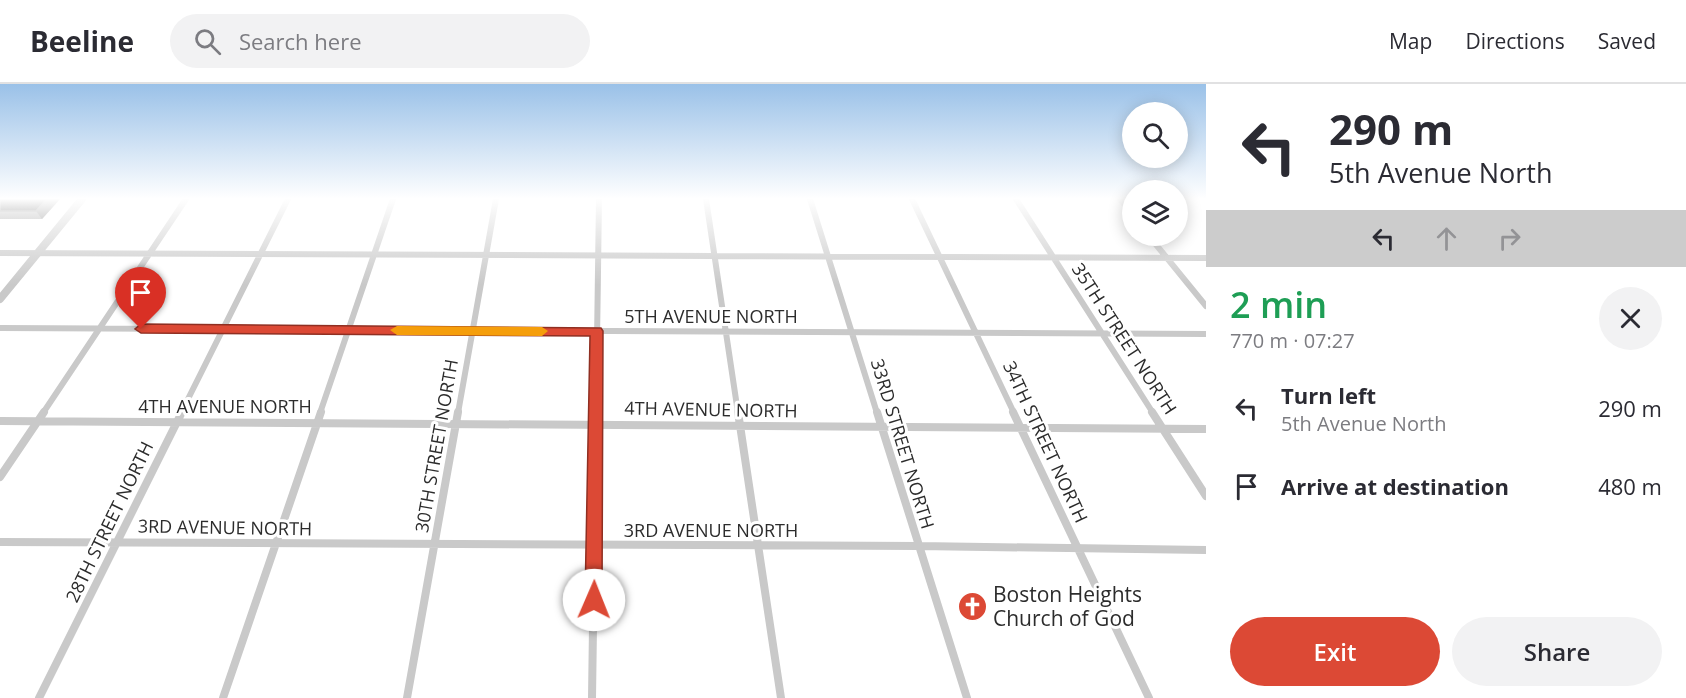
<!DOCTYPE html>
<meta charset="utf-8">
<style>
:root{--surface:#fff;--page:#f2f2f3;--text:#2b2b33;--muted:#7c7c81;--line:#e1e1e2;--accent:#dc4935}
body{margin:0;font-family:"Open Sans",sans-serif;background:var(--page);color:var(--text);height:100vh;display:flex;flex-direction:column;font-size:22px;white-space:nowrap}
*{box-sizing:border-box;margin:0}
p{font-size:20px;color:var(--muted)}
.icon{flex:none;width:33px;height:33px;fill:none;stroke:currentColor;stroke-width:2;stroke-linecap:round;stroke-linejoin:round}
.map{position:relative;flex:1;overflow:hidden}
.side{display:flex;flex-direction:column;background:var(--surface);width:480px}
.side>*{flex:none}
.top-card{background:#fff;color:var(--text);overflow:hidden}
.buttons{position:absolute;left:1122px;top:18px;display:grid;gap:12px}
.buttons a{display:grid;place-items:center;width:66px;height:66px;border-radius:50%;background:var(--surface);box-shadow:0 3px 15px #0003;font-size:30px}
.pin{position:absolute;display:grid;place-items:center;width:51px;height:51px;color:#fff;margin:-62px -26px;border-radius:50% 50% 50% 0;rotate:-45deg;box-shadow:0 0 6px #0007}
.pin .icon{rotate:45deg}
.me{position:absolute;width:66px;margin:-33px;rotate:1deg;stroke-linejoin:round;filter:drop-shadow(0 0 4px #0008)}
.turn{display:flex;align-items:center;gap:21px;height:126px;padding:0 24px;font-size:27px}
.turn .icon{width:78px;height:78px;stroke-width:2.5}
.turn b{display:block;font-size:42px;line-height:51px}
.lanes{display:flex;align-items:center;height:57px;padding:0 24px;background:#0003;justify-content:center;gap:30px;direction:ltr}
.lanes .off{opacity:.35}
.round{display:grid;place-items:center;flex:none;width:63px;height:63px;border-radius:32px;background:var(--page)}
.head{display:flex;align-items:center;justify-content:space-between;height:102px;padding:0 24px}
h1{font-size:36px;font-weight:600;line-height:45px;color:#1e9e55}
.primary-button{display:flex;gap:12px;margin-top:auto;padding:12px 24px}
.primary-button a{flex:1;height:69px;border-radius:36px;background:var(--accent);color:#fff;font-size:24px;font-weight:600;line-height:69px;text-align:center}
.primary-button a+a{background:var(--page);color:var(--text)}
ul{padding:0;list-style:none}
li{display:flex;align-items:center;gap:18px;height:78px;padding:0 24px}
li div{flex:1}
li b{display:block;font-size:22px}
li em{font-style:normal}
header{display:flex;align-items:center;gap:36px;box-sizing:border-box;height:84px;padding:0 30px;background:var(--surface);border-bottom:2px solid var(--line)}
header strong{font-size:28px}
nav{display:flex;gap:33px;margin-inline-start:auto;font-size:21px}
.search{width:420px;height:54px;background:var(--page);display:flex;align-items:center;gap:15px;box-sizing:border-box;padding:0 21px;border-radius:33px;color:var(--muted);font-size:22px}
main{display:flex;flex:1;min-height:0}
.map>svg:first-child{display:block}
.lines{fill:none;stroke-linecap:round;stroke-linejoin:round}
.minor-far1{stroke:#c9c9c9;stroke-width:6}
.minor{stroke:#c9c9c9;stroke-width:8}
.tertiary{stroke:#c9c9c9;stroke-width:8}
.wall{fill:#898989}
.shaded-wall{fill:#5a5a5a}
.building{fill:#131313;stroke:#5a5a5a;stroke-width:1.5}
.route{fill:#dc4935;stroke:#8f2f22;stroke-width:1.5}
.slow{fill:#f59e0b}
.labels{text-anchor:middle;stroke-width:6;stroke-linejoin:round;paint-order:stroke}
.street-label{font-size:18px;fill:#2c2c2c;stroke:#fff}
.near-poi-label{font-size:21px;fill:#2c2c2c;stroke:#fff;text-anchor:start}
</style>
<header>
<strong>Beeline</strong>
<div class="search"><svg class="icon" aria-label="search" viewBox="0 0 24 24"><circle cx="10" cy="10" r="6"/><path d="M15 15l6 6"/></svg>Search here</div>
<nav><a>Map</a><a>Directions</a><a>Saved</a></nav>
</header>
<main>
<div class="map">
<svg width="1206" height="614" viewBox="0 0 1206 614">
<rect width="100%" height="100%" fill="#fff"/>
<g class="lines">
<!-- minor-far1 -->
<path class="minor-far1" d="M706,115L738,329
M810,115L877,329
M912,115L1014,329
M1016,115L1153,329
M1120,115L1132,130
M1149,152L1206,222
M0,169L1206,174
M0,244L1206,250
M43,329L186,115
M181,329L288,115
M320,329L393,115
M458,329L496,115
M596,329L599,115"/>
<!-- minor -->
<path class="minor" d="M738,328L781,614
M877,328L967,614
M1013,328L1149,614
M1152,328L1206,412
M0,337L1206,345
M0,393L44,328
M0,458L919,462L1206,466
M39,614L182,328
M223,614L321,328
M407,614L458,328
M592,614L596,328"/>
<!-- tertiary -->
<path class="tertiary" d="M0,215L82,115"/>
</g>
<!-- wall -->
<path class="wall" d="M0,115H60L42,135H0Z"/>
<!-- shaded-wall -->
<path class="shaded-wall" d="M47,115H60L42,135L36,127Z"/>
<!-- building -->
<path class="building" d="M0,115H47L36,127H0Z"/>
<!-- sky -->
<linearGradient id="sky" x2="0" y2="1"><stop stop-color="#9ac1e8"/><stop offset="0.57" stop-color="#fff"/><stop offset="1" stop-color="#fff" stop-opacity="0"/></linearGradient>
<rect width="1206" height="201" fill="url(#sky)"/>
<!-- route -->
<path class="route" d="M141,240L601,244L603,247L602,516L600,522L594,524L588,522L585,516L590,252L141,249L135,245Z"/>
<!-- slow -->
<path class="slow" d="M397,242L542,243L548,247L542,252L397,251L390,246Z"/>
<!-- icons -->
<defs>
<symbol id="church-disc" viewBox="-11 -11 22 22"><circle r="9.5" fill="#dc4935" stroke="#fff"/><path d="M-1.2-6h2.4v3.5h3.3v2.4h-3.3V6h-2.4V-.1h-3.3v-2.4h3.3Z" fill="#fff"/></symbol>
</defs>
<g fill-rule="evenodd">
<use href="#church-disc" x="956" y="506" width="33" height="33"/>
</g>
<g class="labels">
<!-- street labels -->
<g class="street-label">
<text x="711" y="239">5TH AVENUE NORTH</text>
<text transform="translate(1124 255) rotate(57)" y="6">35TH STREET NORTH</text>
<text x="225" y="329">4TH AVENUE NORTH</text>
<text transform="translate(711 326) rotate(1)" y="6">4TH AVENUE NORTH</text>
<text transform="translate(1045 358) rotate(65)" y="6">34TH STREET NORTH</text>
<text transform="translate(902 360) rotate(73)" y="6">33RD STREET NORTH</text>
<text transform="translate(437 362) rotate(-80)" y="6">30TH STREET NORTH</text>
<text transform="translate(110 438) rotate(-64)" y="6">28TH STREET NORTH</text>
<text transform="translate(225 444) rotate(1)" y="6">3RD AVENUE NORTH</text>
<text x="711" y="453">3RD AVENUE NORTH</text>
</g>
<!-- near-poi labels -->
<g class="near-poi-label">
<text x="993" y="518">Boston Heights<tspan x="993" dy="24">Church of God</tspan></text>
</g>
</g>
</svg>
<div class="buttons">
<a><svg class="icon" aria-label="search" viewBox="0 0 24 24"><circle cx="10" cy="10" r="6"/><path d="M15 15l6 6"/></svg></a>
<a><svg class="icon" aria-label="layers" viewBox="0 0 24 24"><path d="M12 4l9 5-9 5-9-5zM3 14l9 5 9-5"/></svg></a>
</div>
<div class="pin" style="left:141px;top:245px;background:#d93025"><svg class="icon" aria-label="arrive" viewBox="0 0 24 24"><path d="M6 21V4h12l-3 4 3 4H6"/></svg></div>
<svg class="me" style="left:594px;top:516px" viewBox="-20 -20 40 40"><circle r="19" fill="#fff"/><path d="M0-13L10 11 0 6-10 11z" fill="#dc4935"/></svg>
</div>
<section class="side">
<div class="top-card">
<div class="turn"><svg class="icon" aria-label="left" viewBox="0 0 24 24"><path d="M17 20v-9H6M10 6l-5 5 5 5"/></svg><div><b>290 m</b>5th Avenue North</div></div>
<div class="lanes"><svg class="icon" aria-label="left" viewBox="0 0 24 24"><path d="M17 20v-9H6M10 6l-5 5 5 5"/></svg><svg class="icon off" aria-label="ahead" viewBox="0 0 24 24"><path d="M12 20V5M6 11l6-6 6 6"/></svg><svg class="icon off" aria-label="right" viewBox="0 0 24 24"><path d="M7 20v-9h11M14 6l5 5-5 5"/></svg></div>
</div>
<div class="head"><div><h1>2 min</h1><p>770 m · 07:27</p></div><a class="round"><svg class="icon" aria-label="close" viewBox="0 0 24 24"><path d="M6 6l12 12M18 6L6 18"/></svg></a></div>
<ul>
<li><svg class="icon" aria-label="left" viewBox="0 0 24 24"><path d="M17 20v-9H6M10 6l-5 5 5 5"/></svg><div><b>Turn left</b><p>5th Avenue North</p></div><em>290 m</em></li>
<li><svg class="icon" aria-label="arrive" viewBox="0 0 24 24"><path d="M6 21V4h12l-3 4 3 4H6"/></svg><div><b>Arrive at destination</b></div><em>480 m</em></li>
</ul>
<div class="primary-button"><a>Exit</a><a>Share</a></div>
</section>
</main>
